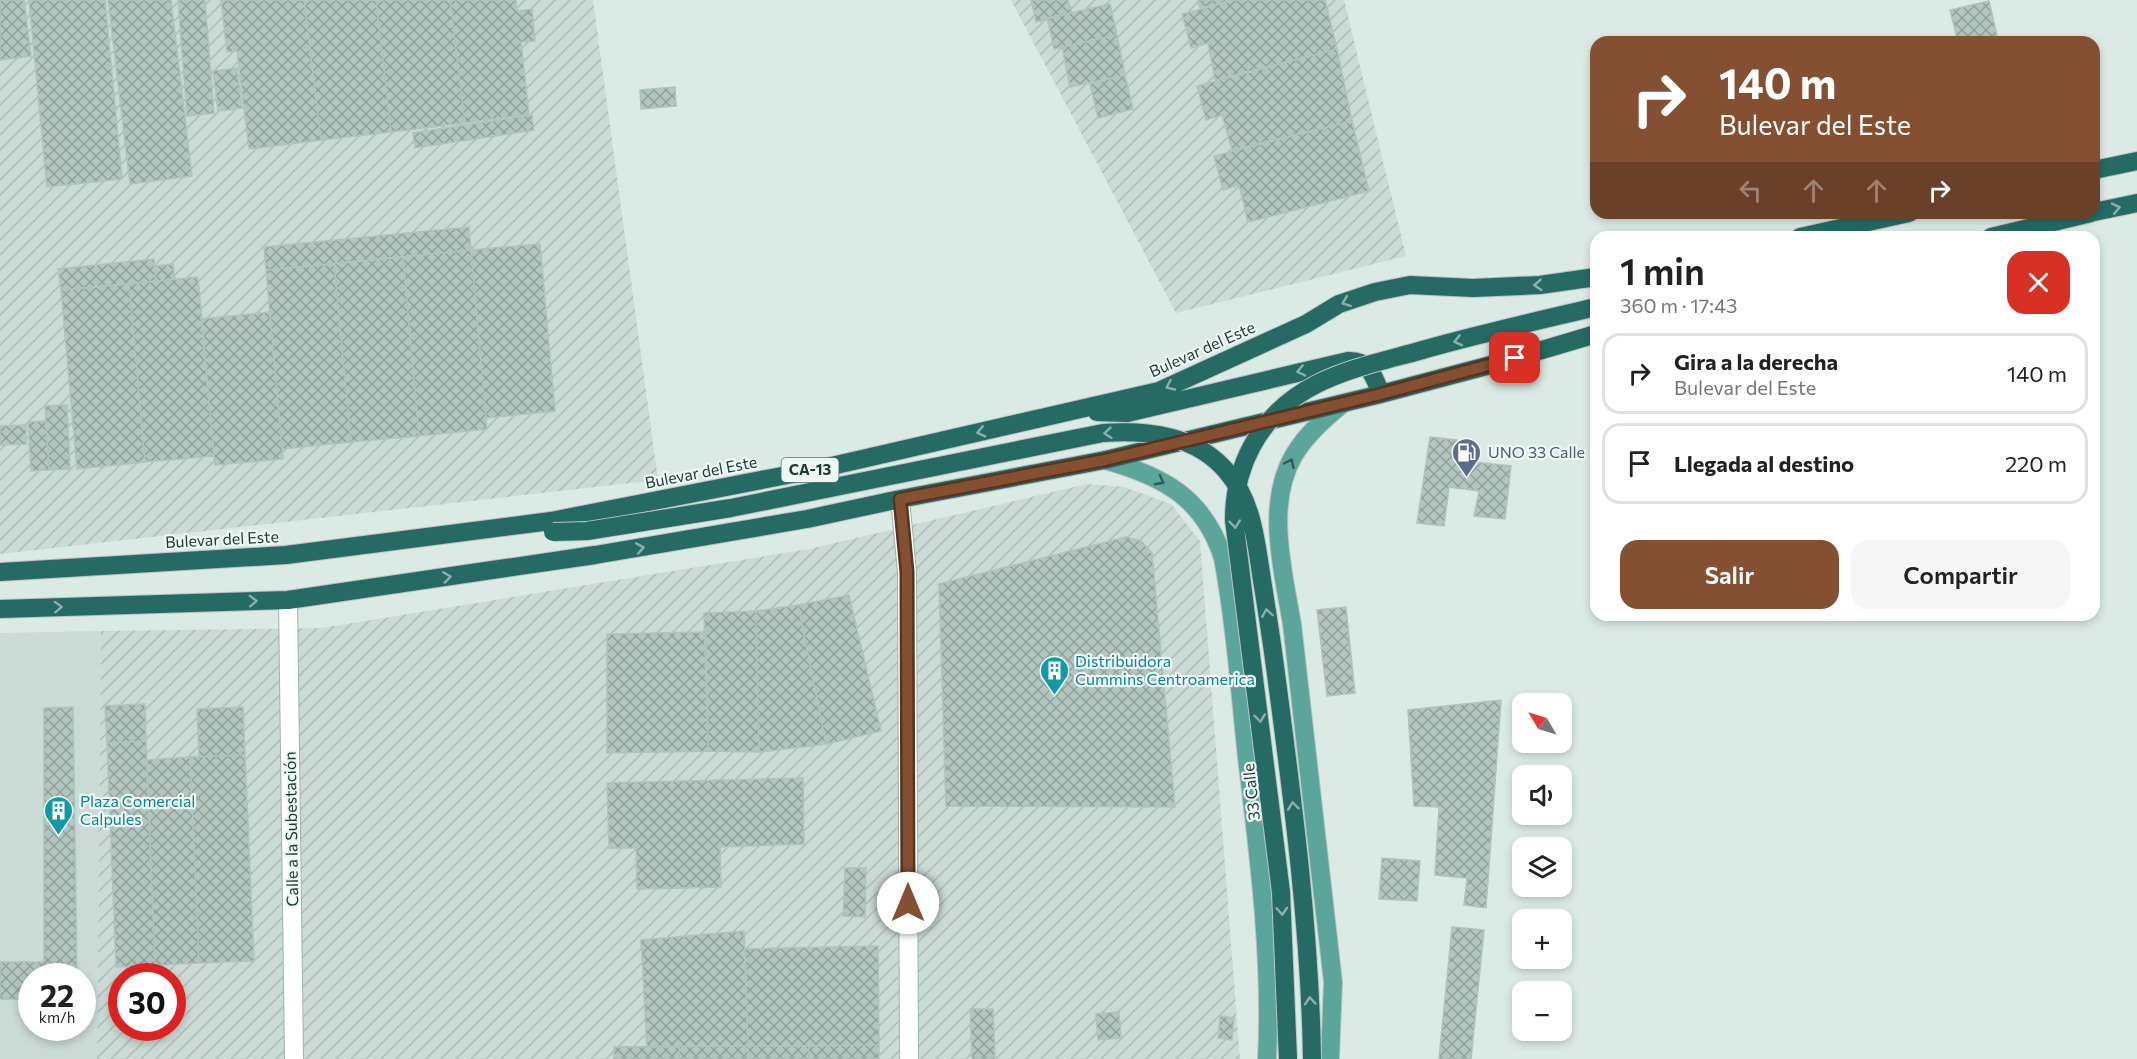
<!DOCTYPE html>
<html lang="es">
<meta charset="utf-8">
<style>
:root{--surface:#fff;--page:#f6f6f6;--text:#222;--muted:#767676;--line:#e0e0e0;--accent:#855032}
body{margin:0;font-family:Commissioner,sans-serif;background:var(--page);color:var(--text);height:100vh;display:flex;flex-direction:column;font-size:22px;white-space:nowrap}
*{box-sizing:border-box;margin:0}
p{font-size:20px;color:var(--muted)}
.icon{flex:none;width:33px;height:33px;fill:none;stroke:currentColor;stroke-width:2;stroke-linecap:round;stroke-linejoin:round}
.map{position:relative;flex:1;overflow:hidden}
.side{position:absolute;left:1590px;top:231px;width:510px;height:390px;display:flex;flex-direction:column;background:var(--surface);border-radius:18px;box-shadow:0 3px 9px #0003}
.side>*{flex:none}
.guide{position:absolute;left:1590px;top:36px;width:510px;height:183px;border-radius:18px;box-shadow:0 3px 9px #0003;background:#855032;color:#fff;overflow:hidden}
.needle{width:39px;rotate:308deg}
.tools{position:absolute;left:1512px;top:693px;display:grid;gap:12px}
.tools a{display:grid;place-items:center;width:60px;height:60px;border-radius:12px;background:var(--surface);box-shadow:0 3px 9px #0003;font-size:30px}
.speed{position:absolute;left:18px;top:963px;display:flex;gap:12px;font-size:30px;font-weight:700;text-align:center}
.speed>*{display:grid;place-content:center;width:78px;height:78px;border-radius:50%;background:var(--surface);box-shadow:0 3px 9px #0003;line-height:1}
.speed small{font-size:15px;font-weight:400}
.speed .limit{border:9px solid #d22;background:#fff;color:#111}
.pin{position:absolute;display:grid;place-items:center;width:51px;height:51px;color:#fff;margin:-26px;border-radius:12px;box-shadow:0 3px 9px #0006}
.me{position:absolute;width:66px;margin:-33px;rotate:0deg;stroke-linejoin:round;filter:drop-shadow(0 0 4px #0008)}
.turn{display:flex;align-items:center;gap:21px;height:126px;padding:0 30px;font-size:27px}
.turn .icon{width:78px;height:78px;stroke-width:2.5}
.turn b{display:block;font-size:42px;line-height:51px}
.lanes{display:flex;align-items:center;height:57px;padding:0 30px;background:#0003;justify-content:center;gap:30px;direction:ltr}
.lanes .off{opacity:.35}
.round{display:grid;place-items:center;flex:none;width:63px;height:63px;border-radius:18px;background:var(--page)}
.overview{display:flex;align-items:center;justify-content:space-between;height:102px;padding:0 30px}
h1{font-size:36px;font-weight:600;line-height:45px}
.action{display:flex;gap:12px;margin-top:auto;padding:12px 30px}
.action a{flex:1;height:69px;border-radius:18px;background:var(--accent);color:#fff;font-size:24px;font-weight:600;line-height:69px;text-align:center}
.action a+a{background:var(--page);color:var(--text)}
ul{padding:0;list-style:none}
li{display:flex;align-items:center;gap:18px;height:81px;margin:0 12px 9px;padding:0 18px;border:3px solid var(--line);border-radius:18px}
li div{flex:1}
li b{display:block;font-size:22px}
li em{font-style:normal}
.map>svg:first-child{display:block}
.built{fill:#cadad5;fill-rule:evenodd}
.industrial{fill:url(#industrial-furrows);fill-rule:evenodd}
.building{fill:url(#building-cross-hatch);stroke:#aec4be;stroke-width:1.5}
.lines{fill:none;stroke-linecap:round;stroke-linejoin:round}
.street-casing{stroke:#9fb2ae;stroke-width:20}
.primary-casing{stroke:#bbc4c3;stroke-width:20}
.highway-casing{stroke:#bbc4c3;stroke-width:20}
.street{stroke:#fff;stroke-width:18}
.primary{stroke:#5ca59b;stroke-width:18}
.highway{stroke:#266a64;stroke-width:18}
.highway-bridge-casing{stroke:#bbc4c3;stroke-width:20;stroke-linecap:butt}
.highway-bridge{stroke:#266a64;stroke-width:18}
.oneway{stroke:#8ab0ac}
.oneway2{stroke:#305b54}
.route-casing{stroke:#563420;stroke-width:15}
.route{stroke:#855032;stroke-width:10}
.labels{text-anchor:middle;stroke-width:4.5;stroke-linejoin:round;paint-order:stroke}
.shield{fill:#edf7f3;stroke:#5b736f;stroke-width:1.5}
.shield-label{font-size:15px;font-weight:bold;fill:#1d3b36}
.street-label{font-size:16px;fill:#1d3b36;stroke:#edf7f3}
.service-label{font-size:16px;fill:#4e5e75;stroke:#edf7f3;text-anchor:start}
.culture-label{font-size:16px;fill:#0d838f;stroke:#edf7f3;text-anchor:start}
</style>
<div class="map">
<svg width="2137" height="1059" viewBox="0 0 2137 1059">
<defs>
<pattern id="industrial-furrows" width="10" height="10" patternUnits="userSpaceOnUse" patternTransform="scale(1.5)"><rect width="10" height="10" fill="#cadad5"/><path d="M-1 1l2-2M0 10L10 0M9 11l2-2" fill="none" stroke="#adbcb7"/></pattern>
<pattern id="building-cross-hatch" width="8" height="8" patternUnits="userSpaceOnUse" patternTransform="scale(1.5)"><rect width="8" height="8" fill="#b2c5bf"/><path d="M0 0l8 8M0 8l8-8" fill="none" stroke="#90a19c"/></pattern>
</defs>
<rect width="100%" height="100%" fill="#dceae6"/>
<!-- built -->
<path class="built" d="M101,631L97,1059H0V633ZM32,976H82V1028H32Z"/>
<!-- industrial -->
<path class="industrial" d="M0,0H593L658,480L0,554Z
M1011,0H1344L1406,256L1176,313Z
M1087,484L1124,487L1171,504L1200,541L1240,1059H97L101,631L322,628L809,549ZM122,976H172V1028H122Z"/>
<!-- building -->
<path class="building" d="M0,0H24L31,56L0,60Z
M29,0H105L122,179L47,187Z
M108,0H171L192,176L130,184Z
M178,0H205L214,113L187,116Z
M221,0H304L321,140L249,149L237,51L227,52Z
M304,0H376L391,132L321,140Z
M376,0H450L465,123L391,132Z
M450,0H516L517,11L532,9L535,41L521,42L529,114L465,123Z
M1031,0H1068L1072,13L1036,22Z
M1198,0H1235L1200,8Z
M1235,0H1325L1337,49L1215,80L1208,43L1191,48L1182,14Z
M1989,1L1998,40L1989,42H1958L1950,10Z
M1110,4L1117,35L1054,49L1047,18Z
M1117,35L1125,75L1070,87L1062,47Z
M1337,49L1352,121L1232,150L1222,115L1206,120L1197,86Z
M237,68L242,108L218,111L213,71Z
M1125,75L1133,109L1098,118L1090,84Z
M675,87L676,106L641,109L640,90Z
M532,115L534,130L415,148L413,133Z
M1352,121L1369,191L1248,222L1239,185L1223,190L1214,156Z
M469,227L471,250L266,270L264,247Z
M540,244L555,411L486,418L471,250Z
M471,250L487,429L419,436L403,257Z
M403,257L419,436L351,442L334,264Z
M154,259L156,281L61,290L58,269Z
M173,264L175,279L156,281L154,266Z
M334,264L351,442L282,449L266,270Z
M198,277L214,456L145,462L129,284Z
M129,284L145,462L77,469L61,290Z
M270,312L283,459L215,465L201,319Z
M67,405L70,469L49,470L45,406Z
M46,421L49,470L31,471L28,422Z
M26,425V444L0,445V426Z
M1430,437L1457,440L1454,460L1511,466L1505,519L1474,516L1479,491L1449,487L1444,526L1417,523Z
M1126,537L1141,541L1152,553L1175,807L946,806L939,584Z
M849,595L881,731L826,744L798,605Z
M798,605L826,744L759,752L756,611Z
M1346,607L1355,693L1327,696L1317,610Z
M756,611L759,752L708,751L704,613Z
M706,632L708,751L607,753V634Z
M1501,700L1486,908L1464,905L1467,878L1435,875L1439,807L1414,806L1408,710Z
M145,704L146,741L107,743L105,706Z
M73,707L77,976H32V1000L0,999V962H44V708Z
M243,707L245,755L199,757L197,709Z
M146,741L155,965L116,967L107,743Z
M245,755L254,961L199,963L190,757Z
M190,757L199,963L155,965L147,760Z
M803,778L804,844L720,847L721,887L637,889L636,848H609L607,783Z
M1382,858L1420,861L1417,901L1379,899Z
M845,868H866L865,917L843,916Z
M1452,927L1484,930L1471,1059H1439Z
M744,931L748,1046L647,1047L641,940Z
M878,946L879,1045L748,1046L745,949Z
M970,1009H993L995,1059H972Z
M1119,1012L1121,1038L1098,1040L1096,1014Z
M1220,1016L1234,1018L1232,1040L1218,1038Z
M879,1045V1059H809V1046Z
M679,1046H748V1059H679Z
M679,1046V1059H614V1047Z
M748,1046H809V1059H748Z"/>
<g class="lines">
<defs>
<path id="street" d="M900,499L907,572L909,1059
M288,600L294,1059"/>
<path id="primary" d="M1105,460C1163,476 1204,498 1223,558C1235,624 1240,691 1247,758C1259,857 1272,959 1267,1059
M1330,1059L1333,982L1292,624C1283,571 1265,504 1294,455C1306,435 1324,419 1342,404"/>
<path id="highway" d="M2094,170L2137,161
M2094,212L2137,203
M1800,237L1909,213
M1991,237L2091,213
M1097,412L1127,413L1348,361C1370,360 1374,377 1381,394
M0,572L286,555L551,521L823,468L1159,391L1306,324L1339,304L1375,292L1410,285L1473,288L1540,285L1596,277
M0,609L288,600L595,555L807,519L900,499L1105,460L1377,395L1498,363L1596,334"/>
</defs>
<!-- street casing -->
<use href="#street" class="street-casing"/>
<!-- primary casing -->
<use href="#primary" class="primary-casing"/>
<!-- highway casing -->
<use href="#highway" class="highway-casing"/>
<!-- street -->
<use href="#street" class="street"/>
<!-- primary -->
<use href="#primary" class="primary"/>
<!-- highway -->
<use href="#highway" class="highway"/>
<defs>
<path id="highway-bridge" d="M553,532L587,531L731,508L1103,433C1149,430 1197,435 1228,473C1253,503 1256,542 1262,580C1267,611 1272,643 1276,674C1293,802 1310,930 1312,1059
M1288,1059L1281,892L1234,520C1234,493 1239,470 1252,446C1288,380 1353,369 1419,351C1478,334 1537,321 1596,307"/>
</defs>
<!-- highway-bridge casing -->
<use href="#highway-bridge" class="highway-bridge-casing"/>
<!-- highway-bridge -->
<use href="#highway-bridge" class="highway-bridge"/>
</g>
<!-- one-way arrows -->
<defs><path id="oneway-chevron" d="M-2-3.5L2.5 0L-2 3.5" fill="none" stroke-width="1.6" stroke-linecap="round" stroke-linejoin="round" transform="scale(1.5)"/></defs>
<g class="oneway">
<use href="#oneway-chevron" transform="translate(2116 208) rotate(-13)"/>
<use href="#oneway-chevron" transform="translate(1538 285) rotate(176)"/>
<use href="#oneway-chevron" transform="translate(1346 302) rotate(159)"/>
<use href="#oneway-chevron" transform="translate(1458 341) rotate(166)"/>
<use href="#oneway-chevron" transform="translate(1301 371) rotate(167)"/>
<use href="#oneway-chevron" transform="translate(1170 386) rotate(155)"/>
<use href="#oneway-chevron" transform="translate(981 432) rotate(167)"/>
<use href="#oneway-chevron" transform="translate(1108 433) rotate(175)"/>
<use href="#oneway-chevron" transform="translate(1235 524) rotate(84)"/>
<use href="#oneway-chevron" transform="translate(640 548) rotate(-10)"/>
<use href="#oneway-chevron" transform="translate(447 577) rotate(-8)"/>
<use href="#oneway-chevron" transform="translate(253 601) rotate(-2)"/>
<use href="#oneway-chevron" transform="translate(58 607) rotate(-2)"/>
<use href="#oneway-chevron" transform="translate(1267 613) rotate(-99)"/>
<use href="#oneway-chevron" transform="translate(1260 718) rotate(83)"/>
<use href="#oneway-chevron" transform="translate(1293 806) rotate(-97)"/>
<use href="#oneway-chevron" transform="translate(1282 911) rotate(87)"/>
<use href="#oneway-chevron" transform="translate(1310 1001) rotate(-94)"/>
</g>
<g class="oneway2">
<use href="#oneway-chevron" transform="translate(1290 463) rotate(-65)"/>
<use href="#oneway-chevron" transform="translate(1160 481) rotate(28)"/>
</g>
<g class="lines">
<defs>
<path id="route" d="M908,903L907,572L900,499L1105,460L1377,395L1515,358"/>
</defs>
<!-- route casing -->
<use href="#route" class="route-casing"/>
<!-- route -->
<use href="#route" class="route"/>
</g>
<!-- icons -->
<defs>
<symbol id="fuel-pin" viewBox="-11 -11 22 30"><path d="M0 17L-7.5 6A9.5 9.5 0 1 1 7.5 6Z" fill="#5c6f8a" stroke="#edf7f3"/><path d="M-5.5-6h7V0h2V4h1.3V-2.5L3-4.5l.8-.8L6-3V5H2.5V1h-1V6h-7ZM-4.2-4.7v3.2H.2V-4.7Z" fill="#fff"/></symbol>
<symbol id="building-pin" viewBox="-11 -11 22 30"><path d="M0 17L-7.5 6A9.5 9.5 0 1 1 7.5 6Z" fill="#0f9aa8" stroke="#edf7f3"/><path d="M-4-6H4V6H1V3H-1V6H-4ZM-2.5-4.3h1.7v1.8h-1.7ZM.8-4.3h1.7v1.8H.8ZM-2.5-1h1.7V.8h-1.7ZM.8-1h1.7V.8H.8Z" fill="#fff"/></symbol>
</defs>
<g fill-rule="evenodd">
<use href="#fuel-pin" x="1450" y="436" width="33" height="45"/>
<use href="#building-pin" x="1038" y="654" width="33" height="45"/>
<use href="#building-pin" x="42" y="794" width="33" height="45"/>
</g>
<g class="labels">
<!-- shield labels -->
<rect class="shield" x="781.5" y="458" width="57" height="24" rx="4.5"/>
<g class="shield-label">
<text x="810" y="475">CA-13</text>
</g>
<!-- street labels -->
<g class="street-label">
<text transform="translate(1202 349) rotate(-24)" y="6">Bulevar del Este</text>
<text transform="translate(701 472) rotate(-11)" y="6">Bulevar del Este</text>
<text transform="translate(222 539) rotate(-3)" y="6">Bulevar del Este</text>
<text transform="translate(1251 792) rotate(-96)" y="6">33 Calle</text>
<text transform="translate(291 829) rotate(-91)" y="6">Calle a la Subestación</text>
</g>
<!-- service labels -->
<g class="service-label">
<text x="1488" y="458">UNO 33 Calle</text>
</g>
<!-- culture labels -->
<g class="culture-label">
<text x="1075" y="667">Distribuidora<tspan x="1075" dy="18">Cummins Centroamerica</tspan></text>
<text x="80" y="807">Plaza Comercial<tspan x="80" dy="18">Calpules</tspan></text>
</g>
</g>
</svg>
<div class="tools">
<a><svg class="needle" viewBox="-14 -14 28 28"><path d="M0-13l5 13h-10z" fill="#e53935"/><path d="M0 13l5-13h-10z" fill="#767676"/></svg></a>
<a><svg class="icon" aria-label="sound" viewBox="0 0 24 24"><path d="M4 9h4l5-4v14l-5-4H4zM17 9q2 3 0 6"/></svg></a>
<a><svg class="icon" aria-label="layers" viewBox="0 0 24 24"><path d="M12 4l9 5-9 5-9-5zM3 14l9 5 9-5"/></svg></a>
<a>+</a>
<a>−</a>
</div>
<div class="speed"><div>22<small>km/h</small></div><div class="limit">30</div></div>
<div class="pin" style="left:1515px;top:358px;background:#d93025"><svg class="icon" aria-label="arrive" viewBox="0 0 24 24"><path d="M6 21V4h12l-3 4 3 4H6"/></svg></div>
<svg class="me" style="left:908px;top:903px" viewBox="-20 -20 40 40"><circle r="19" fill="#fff"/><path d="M0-13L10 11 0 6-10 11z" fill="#855032"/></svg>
<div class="guide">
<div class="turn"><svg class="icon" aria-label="right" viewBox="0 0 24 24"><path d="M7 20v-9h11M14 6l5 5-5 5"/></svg><div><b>140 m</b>Bulevar del Este</div></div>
<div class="lanes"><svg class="icon off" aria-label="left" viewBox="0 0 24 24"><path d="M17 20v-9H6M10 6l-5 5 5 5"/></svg><svg class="icon off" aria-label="ahead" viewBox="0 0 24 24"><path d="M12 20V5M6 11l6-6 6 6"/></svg><svg class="icon off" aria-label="ahead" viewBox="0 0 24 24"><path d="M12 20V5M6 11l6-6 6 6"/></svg><svg class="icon" aria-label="right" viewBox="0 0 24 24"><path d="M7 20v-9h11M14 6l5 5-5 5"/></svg></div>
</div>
<section class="side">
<div class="overview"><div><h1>1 min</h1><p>360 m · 17:43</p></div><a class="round" style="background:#d93025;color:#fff"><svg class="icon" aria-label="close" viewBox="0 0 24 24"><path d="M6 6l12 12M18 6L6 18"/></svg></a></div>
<ul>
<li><svg class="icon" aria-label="right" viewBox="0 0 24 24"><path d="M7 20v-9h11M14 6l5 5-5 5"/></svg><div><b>Gira a la derecha</b><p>Bulevar del Este</p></div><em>140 m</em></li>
<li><svg class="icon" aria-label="arrive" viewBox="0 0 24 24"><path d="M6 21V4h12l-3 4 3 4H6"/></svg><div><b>Llegada al destino</b></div><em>220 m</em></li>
</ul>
<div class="action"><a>Salir</a><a>Compartir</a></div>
</section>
</div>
